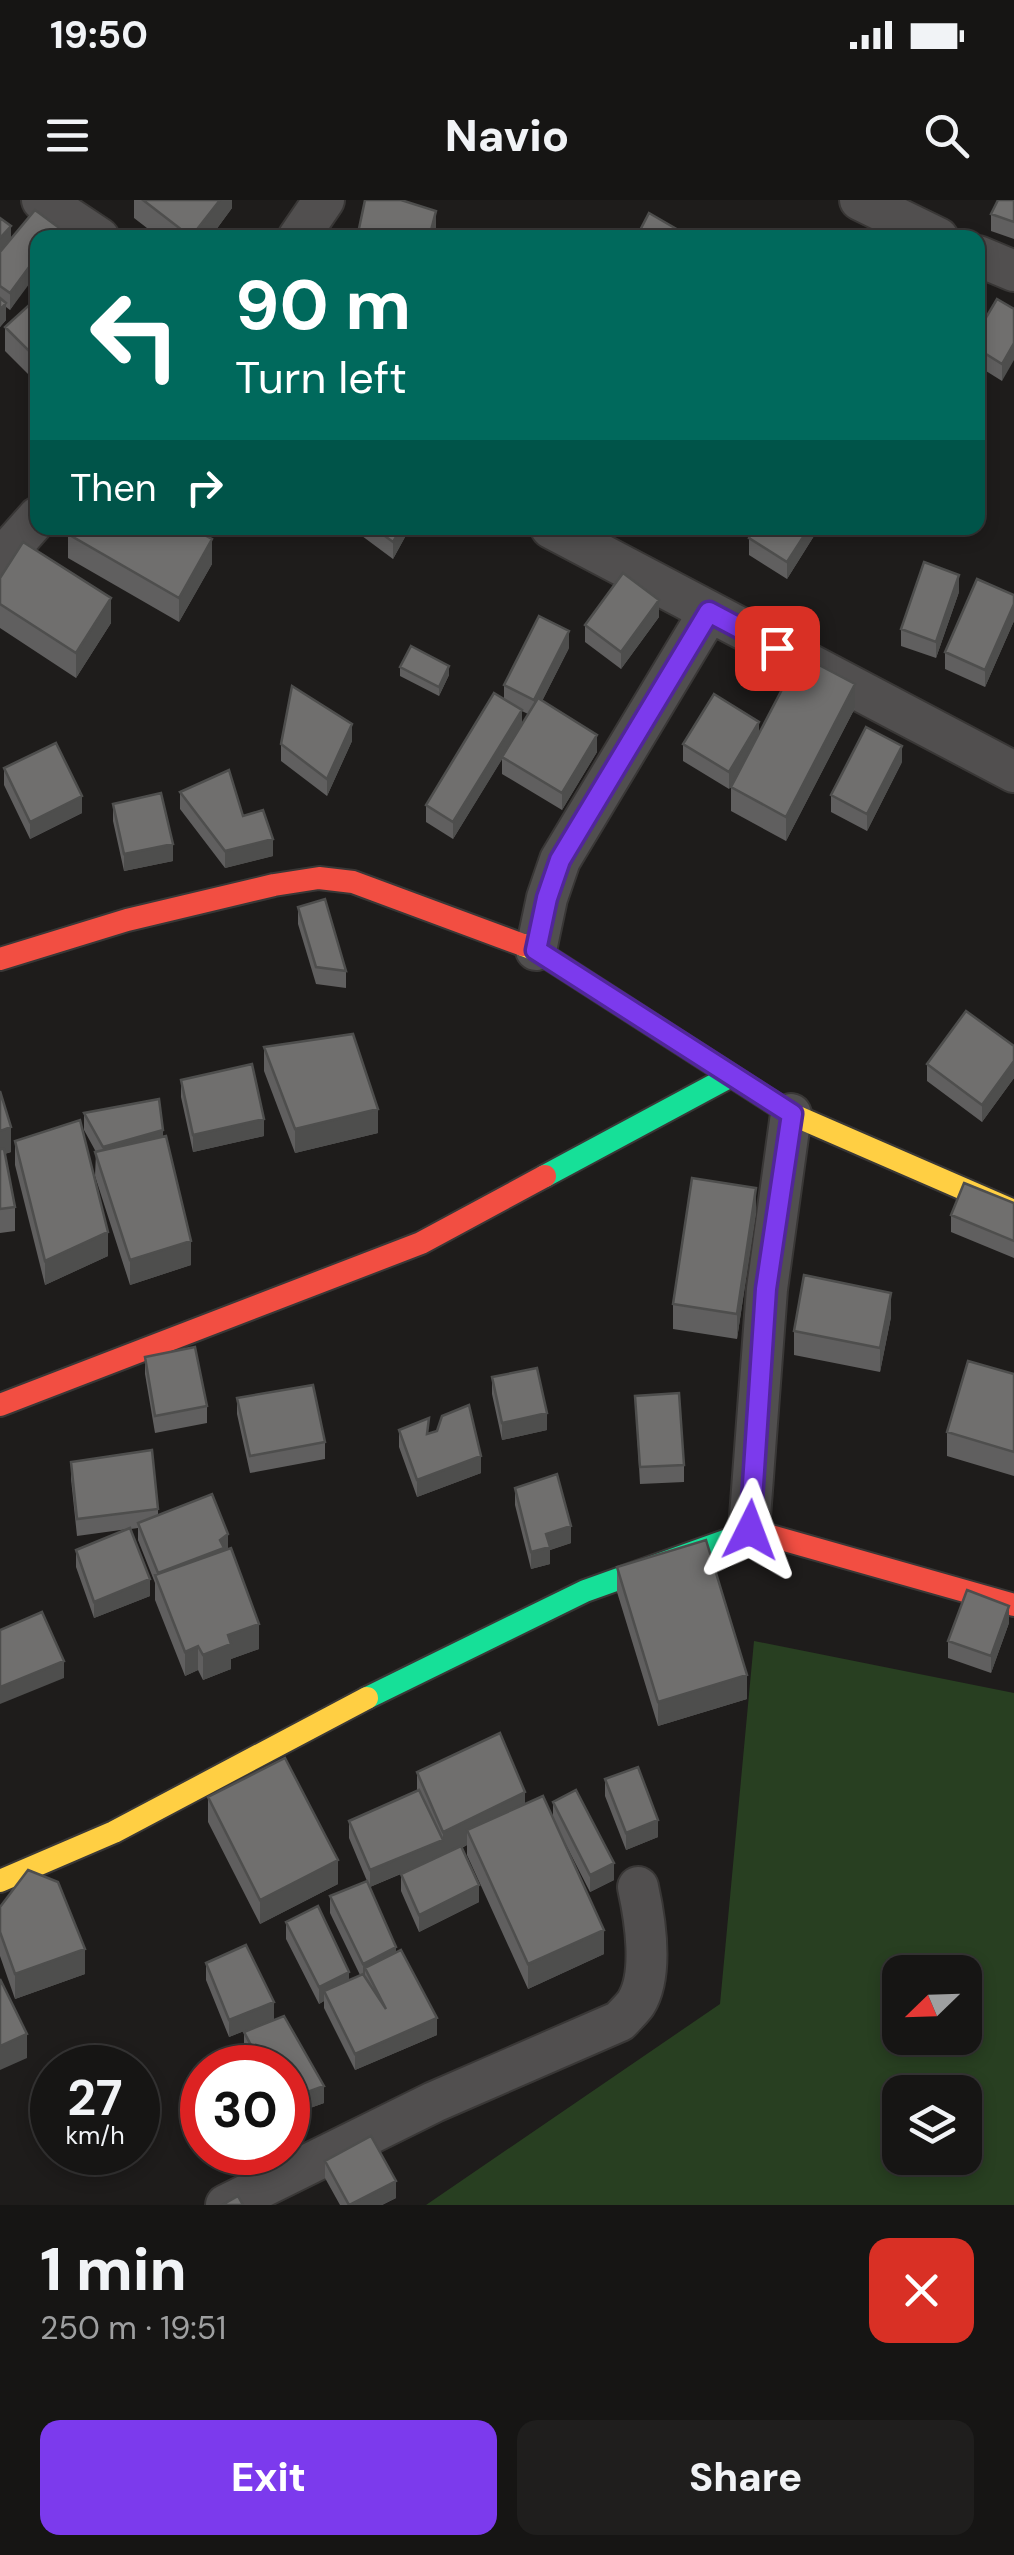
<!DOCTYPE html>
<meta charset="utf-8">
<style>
:root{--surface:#161514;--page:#1f1e1d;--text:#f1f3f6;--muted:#9e9fa0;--line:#353434;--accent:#7c3aed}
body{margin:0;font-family:"DM Sans",sans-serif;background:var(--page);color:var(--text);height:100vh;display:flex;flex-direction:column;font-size:38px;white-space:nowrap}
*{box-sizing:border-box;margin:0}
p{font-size:32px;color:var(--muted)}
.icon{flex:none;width:55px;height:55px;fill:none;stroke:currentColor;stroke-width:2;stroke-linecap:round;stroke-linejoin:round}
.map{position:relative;height:2005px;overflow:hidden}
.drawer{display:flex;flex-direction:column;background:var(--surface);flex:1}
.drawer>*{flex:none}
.hud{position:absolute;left:30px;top:30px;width:955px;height:305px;border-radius:20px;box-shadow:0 5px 15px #0003,0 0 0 2px var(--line);background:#00695c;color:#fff;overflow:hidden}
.needle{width:65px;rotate:247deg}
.fabs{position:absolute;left:882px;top:1755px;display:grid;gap:20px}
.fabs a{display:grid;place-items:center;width:100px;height:100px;border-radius:20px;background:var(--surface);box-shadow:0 5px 15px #0003,0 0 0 2px var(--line);font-size:50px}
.speed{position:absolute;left:30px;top:1845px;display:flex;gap:20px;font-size:50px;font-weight:700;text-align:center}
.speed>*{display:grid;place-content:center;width:130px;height:130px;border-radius:50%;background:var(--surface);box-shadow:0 5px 15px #0003,0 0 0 2px var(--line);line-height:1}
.speed small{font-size:25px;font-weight:400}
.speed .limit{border:15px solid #d22;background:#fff;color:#111}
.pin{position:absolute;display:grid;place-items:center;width:85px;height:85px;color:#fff;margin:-42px;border-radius:20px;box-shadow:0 5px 15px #0006}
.me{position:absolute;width:110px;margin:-55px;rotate:3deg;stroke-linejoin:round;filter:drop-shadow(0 0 8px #0008)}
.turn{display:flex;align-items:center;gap:35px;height:210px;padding:0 40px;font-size:45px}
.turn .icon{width:130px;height:130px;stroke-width:2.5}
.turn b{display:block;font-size:70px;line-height:85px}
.then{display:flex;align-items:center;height:95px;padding:0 40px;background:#0003;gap:20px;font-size:38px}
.round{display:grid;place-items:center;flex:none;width:105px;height:105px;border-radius:20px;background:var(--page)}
.head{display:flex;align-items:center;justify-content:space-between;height:170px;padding:0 40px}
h1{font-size:60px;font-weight:800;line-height:75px}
.action{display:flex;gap:20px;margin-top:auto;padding:20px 40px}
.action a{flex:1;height:115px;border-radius:20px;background:var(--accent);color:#fff;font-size:40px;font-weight:800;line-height:115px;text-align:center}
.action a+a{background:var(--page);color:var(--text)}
.status{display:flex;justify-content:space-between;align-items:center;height:70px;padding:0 50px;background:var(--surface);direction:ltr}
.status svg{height:28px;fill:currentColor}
header{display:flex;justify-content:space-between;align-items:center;height:130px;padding:0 40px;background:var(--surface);font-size:45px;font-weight:800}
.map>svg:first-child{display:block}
.green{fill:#283f21;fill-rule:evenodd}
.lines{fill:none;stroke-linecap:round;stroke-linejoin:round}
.street-casing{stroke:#393736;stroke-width:44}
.fast-casing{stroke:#393736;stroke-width:26}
.slow-casing{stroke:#393736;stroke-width:26}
.jam-casing{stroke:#393736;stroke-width:26}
.street{stroke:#514f4f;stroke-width:40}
.fast{stroke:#16e098;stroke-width:22}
.slow{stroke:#ffcf43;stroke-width:22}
.jam{stroke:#f24e42;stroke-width:22}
.wall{fill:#605f5f;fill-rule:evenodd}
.shaded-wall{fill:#4e4e4d}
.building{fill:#706f6e;stroke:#4e4e4d;stroke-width:2.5}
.route-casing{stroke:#51269a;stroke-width:25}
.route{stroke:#7c3aed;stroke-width:18}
</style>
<div class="status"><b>19:50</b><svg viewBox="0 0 49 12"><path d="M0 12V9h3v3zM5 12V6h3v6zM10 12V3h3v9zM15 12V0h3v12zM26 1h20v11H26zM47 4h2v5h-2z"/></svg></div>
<header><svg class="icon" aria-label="menu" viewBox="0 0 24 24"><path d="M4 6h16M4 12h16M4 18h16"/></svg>Navio<svg class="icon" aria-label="search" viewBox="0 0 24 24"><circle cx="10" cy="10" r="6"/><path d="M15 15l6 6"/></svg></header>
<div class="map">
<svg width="1014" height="2005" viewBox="0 0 1014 2005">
<rect width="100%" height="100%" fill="#1e1c1b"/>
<!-- green -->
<path class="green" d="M754,1441L1014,1493V2005H426L720,1804ZM900,1772H965V1838H900ZM900,1892H965V1958H900Z"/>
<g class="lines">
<defs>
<path id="street" d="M42,0L99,38
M860,0L938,38
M298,38L324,0
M978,56L1014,71
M551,328L1014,572
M0,360L38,317
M536,750L547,698L560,660L709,412
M749,1330L767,1089L791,914
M226,2005L434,1902L620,1821C625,1815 632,1809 636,1803C654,1774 645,1719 638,1687"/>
<path id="fast" d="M545,976L731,876
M367,1498L585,1391L753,1331"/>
<path id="slow" d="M523,745L536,750L791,914L1014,1011
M0,1681L114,1632L367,1498"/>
<path id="jam" d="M0,759L127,720L274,685L319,678L353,682L523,745
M0,1205L421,1043L545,976
M753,1331L1014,1405"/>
</defs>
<!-- street casing -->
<use href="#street" class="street-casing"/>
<!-- fast casing -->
<use href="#fast" class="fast-casing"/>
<!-- slow casing -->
<use href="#slow" class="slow-casing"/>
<!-- jam casing -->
<use href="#jam" class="jam-casing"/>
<!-- street -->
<use href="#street" class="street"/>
<!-- fast -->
<use href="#fast" class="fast"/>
<!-- slow -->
<use href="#slow" class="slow"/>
<!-- jam -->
<use href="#jam" class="jam"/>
</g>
<!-- wall -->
<path class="wall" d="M134,0H232V8L210,38H160L134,18Z
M1014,0V39L991,31V14Z
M0,18L11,39L58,38L10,110L6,107V120L0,127Z
M38,97V184L5,151V127Z
M1014,109L1002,181L978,166V131Z
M358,328H410L393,359L358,333Z
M819,328L787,379L749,355V338Z
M68,334L212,364L179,422L68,358Z
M0,378L111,423L76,478L0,428Z
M959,392L936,458L901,446V429Z
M1014,404V421L985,487L945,469V452Z
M659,417L621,469L585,442V425Z
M569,448L542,501L597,552L562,610L502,574V559L453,639L426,622V605L504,499V485ZM522,511L528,514L522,525Z
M400,467L449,475L439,496L400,476Z
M855,508L786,641L731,611V587L737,576L729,589L683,561V544L759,533Z
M352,541L327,596L281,561V544Z
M902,562L867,631L831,612V595Z
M4,568L82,613L30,639L4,585Z
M180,592L243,616L273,656L225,668L180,609Z
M113,604L173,661L124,671L113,621Z
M298,707L346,771V788L316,784L298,724Z
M1014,846V878L982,922L927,881V864Z
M264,847L378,933L295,953L264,871Z
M181,880L264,936L193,952L181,897Z
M0,891L11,952L5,954L15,1007V1031L0,1033Z
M84,913L163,936L191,1065L130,1085L95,976L96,952L84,930Z
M15,941L108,1056L45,1085L15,965Z
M1014,1003V1058L951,1032V1015Z
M756,1012L737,1139L673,1129V1104Z
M891,1117L880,1172L794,1155V1131Z
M145,1157L207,1206V1223L155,1233L145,1174Z
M1014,1174V1276L947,1256V1232Z
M492,1177L547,1230L502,1240L492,1194Z
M635,1196L684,1265V1282L640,1284Z
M237,1198L325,1242V1259L250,1273L237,1214Z
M399,1230L429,1233L481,1273L417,1297L399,1247Z
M71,1262L158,1309V1316L228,1349L259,1449L231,1459V1469L203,1480L198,1470L185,1476L155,1400V1383L138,1340V1328L131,1329L150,1396L94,1418L76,1367V1350L128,1329L77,1336L71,1279Z
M515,1288L571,1343L550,1350V1364L531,1369L515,1305Z
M617,1367L747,1499L658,1526L617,1392Z
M1009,1423L991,1473L948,1458V1441Z
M417,1572L525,1604L553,1616V1602L614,1680L590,1692L562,1637L604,1754L528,1789L467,1655V1645L462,1648L479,1702L419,1732L401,1691V1674L370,1687L396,1752L437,1835L355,1870L324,1808V1801L319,1804L286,1739V1722L349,1780L360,1775L330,1713V1696L367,1681L349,1638V1621L417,1591Z
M605,1579L658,1637L626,1650L605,1596Z
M208,1597L338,1684L260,1724L208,1622Z
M0,1707L85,1774L15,1799L0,1756Z
M206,1763L274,1819L229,1837L206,1780Z
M284,1816L324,1886V1903L288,1916V1868H254L244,1849V1832Z
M325,1961L396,1998L382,2005H340L325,1978Z"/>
<!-- shaded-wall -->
<path class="shaded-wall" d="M220,0H232V8L210,38H191Z
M436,11V38H429Z
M11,26V43L0,55V38Z
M38,55V72L10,110V93Z
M6,103V120L0,127V110Z
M1014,143V160L1002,181V164Z
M401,328H410L393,359V342Z
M809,328H819L787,379V362Z
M212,339V364L179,422V398Z
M959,375V392L936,458V442Z
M111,398V423L76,478V453Z
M659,400V417L621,469V452Z
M1014,404V421L985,487V470Z
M569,431V448L534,517V500Z
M449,466V475L439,496V487Z
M855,484V508L786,641V617Z
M522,510V527L453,639V622Z
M759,522V539L729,589V572Z
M352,524V541L327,596V579Z
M597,535V552L562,610V593Z
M902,546V562L867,631V614Z
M82,596V613L30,639V622Z
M273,639V656L225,668V651Z
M173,644V661L124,671V654Z
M1014,861V878L982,922V905Z
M378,909V933L295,953V929Z
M264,919V936L193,952V935Z
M11,927V952L0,955V931Z
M163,930V947L103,964V947Z
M756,988V1012L737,1139V1114Z
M108,1032V1056L45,1085V1061Z
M191,1041V1065L130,1085V1060Z
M891,1093V1117L880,1172V1148Z
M547,1213V1230L502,1240V1223Z
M481,1256V1273L417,1297V1280Z
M571,1326V1343L550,1350V1364L531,1369V1352L546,1334Z
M228,1334V1351L224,1365L158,1373Z
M150,1379V1396L94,1418V1402Z
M1009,1406V1423L991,1473V1456Z
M259,1424V1449L231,1459V1469L203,1480V1455L228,1435Z
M198,1446V1470L185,1476V1452Z
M64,1461V1478L0,1504V1487Z
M747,1475V1499L658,1526V1502Z
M525,1592V1617L467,1630V1645L370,1687V1670L443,1640V1632Z
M658,1620V1637L626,1650V1633Z
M338,1660V1684L260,1724V1700Z
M614,1663V1680L590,1692V1675Z
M479,1685V1702L419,1732V1715Z
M604,1730V1754L528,1789V1764Z
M396,1747V1764L365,1768V1780L363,1781V1764Z
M85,1749V1774L15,1799V1774Z
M349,1772V1789L324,1791V1801L319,1804V1787Z
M274,1802V1819L229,1837V1820Z
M437,1818V1835L355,1870V1854Z
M27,1834V1858L0,1870V1846Z
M324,1886V1903L288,1916V1899Z
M396,1981V1998L382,2005H351Z"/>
<!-- building -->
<path class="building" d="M143,0H220L191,37Z
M365,0H401L436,11L429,38H357Z
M998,0H1014V22L991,14Z
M35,10L58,27L50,38H38V55L10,93L0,86V52Z
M649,13L692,38H636Z
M0,18L11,26L0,38Z
M453,30L487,38H452Z
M38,97V160L5,127Z
M0,98L6,103L0,110Z
M997,99L1014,109V143L1002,164L978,149V131Z
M72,328H191L212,339L179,398L68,334Z
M374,328H401L393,342Z
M755,328H809L787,362L749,338Z
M23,342L111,398L76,453L0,404V378Z
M924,362L959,375L936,442L901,429Z
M623,373L659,400L621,452L585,425Z
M977,379L1014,395V404L985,470L945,452Z
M539,416L569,431L534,500L504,485Z
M411,446L449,466L439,487L400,467Z
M800,455L855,484L786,617L731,587Z
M292,486L352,524L327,579L281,544Z
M494,493L522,510L453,622L426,605Z
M714,494L759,522L729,572L683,544Z
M538,498L597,535L562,593L502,557Z
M866,527L902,546L867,614L831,595Z
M56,543L82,596L30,622L4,568Z
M229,570L243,616L263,610L273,639L225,651L180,592Z
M161,593L173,644L124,654L113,604Z
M325,699L346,771L316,767L298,707Z
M966,811L1014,846V861L982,905L927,864Z
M353,834L378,909L295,929L264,847Z
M252,864L264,919L193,935L181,880Z
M0,891L11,927L0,931Z
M159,899L163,930L103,947L84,913Z
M80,920L108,1032L45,1061L15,941Z
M166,936L191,1041L130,1060L95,952Z
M0,949H4L15,1007L0,1009Z
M692,978L756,988L737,1114L673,1104Z
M964,983L1014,1003V1041L951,1015Z
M804,1075L891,1093L880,1148L794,1131Z
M195,1147L207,1206L155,1216L145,1157Z
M968,1161L1014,1174V1252L947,1232Z
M537,1168L547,1213L502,1223L492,1177Z
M313,1185L325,1242L250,1256L237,1198Z
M679,1193L684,1265L640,1267L635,1196Z
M469,1205L481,1256L417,1280L399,1230L429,1218L427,1234L437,1231L442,1216Z
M152,1250L158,1309L77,1319L71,1262Z
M557,1274L571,1326L546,1334L550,1347L531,1352L515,1288Z
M212,1294L228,1334L220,1340L224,1348L158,1373L138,1323Z
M130,1328L150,1379L94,1402L76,1350Z
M706,1340L747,1475L658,1502L617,1367Z
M231,1348L259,1424L228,1435L231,1444L203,1455L198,1446L185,1452L155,1375Z
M967,1390L1009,1406L991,1456L948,1441Z
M42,1412L64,1461L0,1487V1430Z
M500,1533L525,1592L443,1632L417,1572Z
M285,1558L338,1660L260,1700L208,1597Z
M638,1567L658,1620L626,1633L605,1579Z
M419,1590L443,1640L370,1670L349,1621Z
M576,1590L614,1663L590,1675L553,1602Z
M543,1596L604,1730L528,1764L467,1630Z
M461,1646L479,1685L419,1715L401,1674Z
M28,1670L58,1682L85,1749L15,1774L0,1732V1707Z
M367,1681L396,1747L363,1764L330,1696Z
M318,1706L349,1772L319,1787L286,1722Z
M246,1745L274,1802L229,1820L206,1763Z
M401,1750L437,1818L355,1854L324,1791L363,1774L386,1809L365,1768Z
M0,1779L27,1834L0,1846Z
M284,1816L324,1886L288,1899V1868H263L244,1832Z
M371,1936L396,1981L349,2005L325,1961Z
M238,1996L243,2005H222Z"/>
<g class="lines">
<defs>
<path id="route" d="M750,1330L766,1089L792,914L536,750L547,698L560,660L709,412L777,448"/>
</defs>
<!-- route casing -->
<use href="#route" class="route-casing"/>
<!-- route -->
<use href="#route" class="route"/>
</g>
</svg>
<div class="fabs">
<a><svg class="needle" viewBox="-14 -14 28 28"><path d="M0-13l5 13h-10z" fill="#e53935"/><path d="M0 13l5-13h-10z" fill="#9e9fa0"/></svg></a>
<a><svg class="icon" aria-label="layers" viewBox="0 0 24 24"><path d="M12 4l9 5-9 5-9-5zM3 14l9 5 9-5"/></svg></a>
</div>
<div class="speed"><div>27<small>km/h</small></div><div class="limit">30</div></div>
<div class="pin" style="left:777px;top:448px;background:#d93025"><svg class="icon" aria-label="arrive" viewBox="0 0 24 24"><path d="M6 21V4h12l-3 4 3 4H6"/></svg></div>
<svg class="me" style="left:750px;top:1330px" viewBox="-20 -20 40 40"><path d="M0-17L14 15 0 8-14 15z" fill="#7c3aed" stroke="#fff" stroke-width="4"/></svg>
<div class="hud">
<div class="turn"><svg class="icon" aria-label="left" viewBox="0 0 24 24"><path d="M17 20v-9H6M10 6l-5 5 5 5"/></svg><div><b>90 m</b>Turn left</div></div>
<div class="then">Then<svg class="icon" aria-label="right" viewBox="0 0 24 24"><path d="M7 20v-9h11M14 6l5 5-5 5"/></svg></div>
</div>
</div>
<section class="drawer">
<div class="head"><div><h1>1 min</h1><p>250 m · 19:51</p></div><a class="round" style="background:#d93025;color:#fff"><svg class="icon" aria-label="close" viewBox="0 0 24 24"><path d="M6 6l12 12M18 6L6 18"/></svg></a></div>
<div class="action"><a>Exit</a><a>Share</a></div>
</section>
